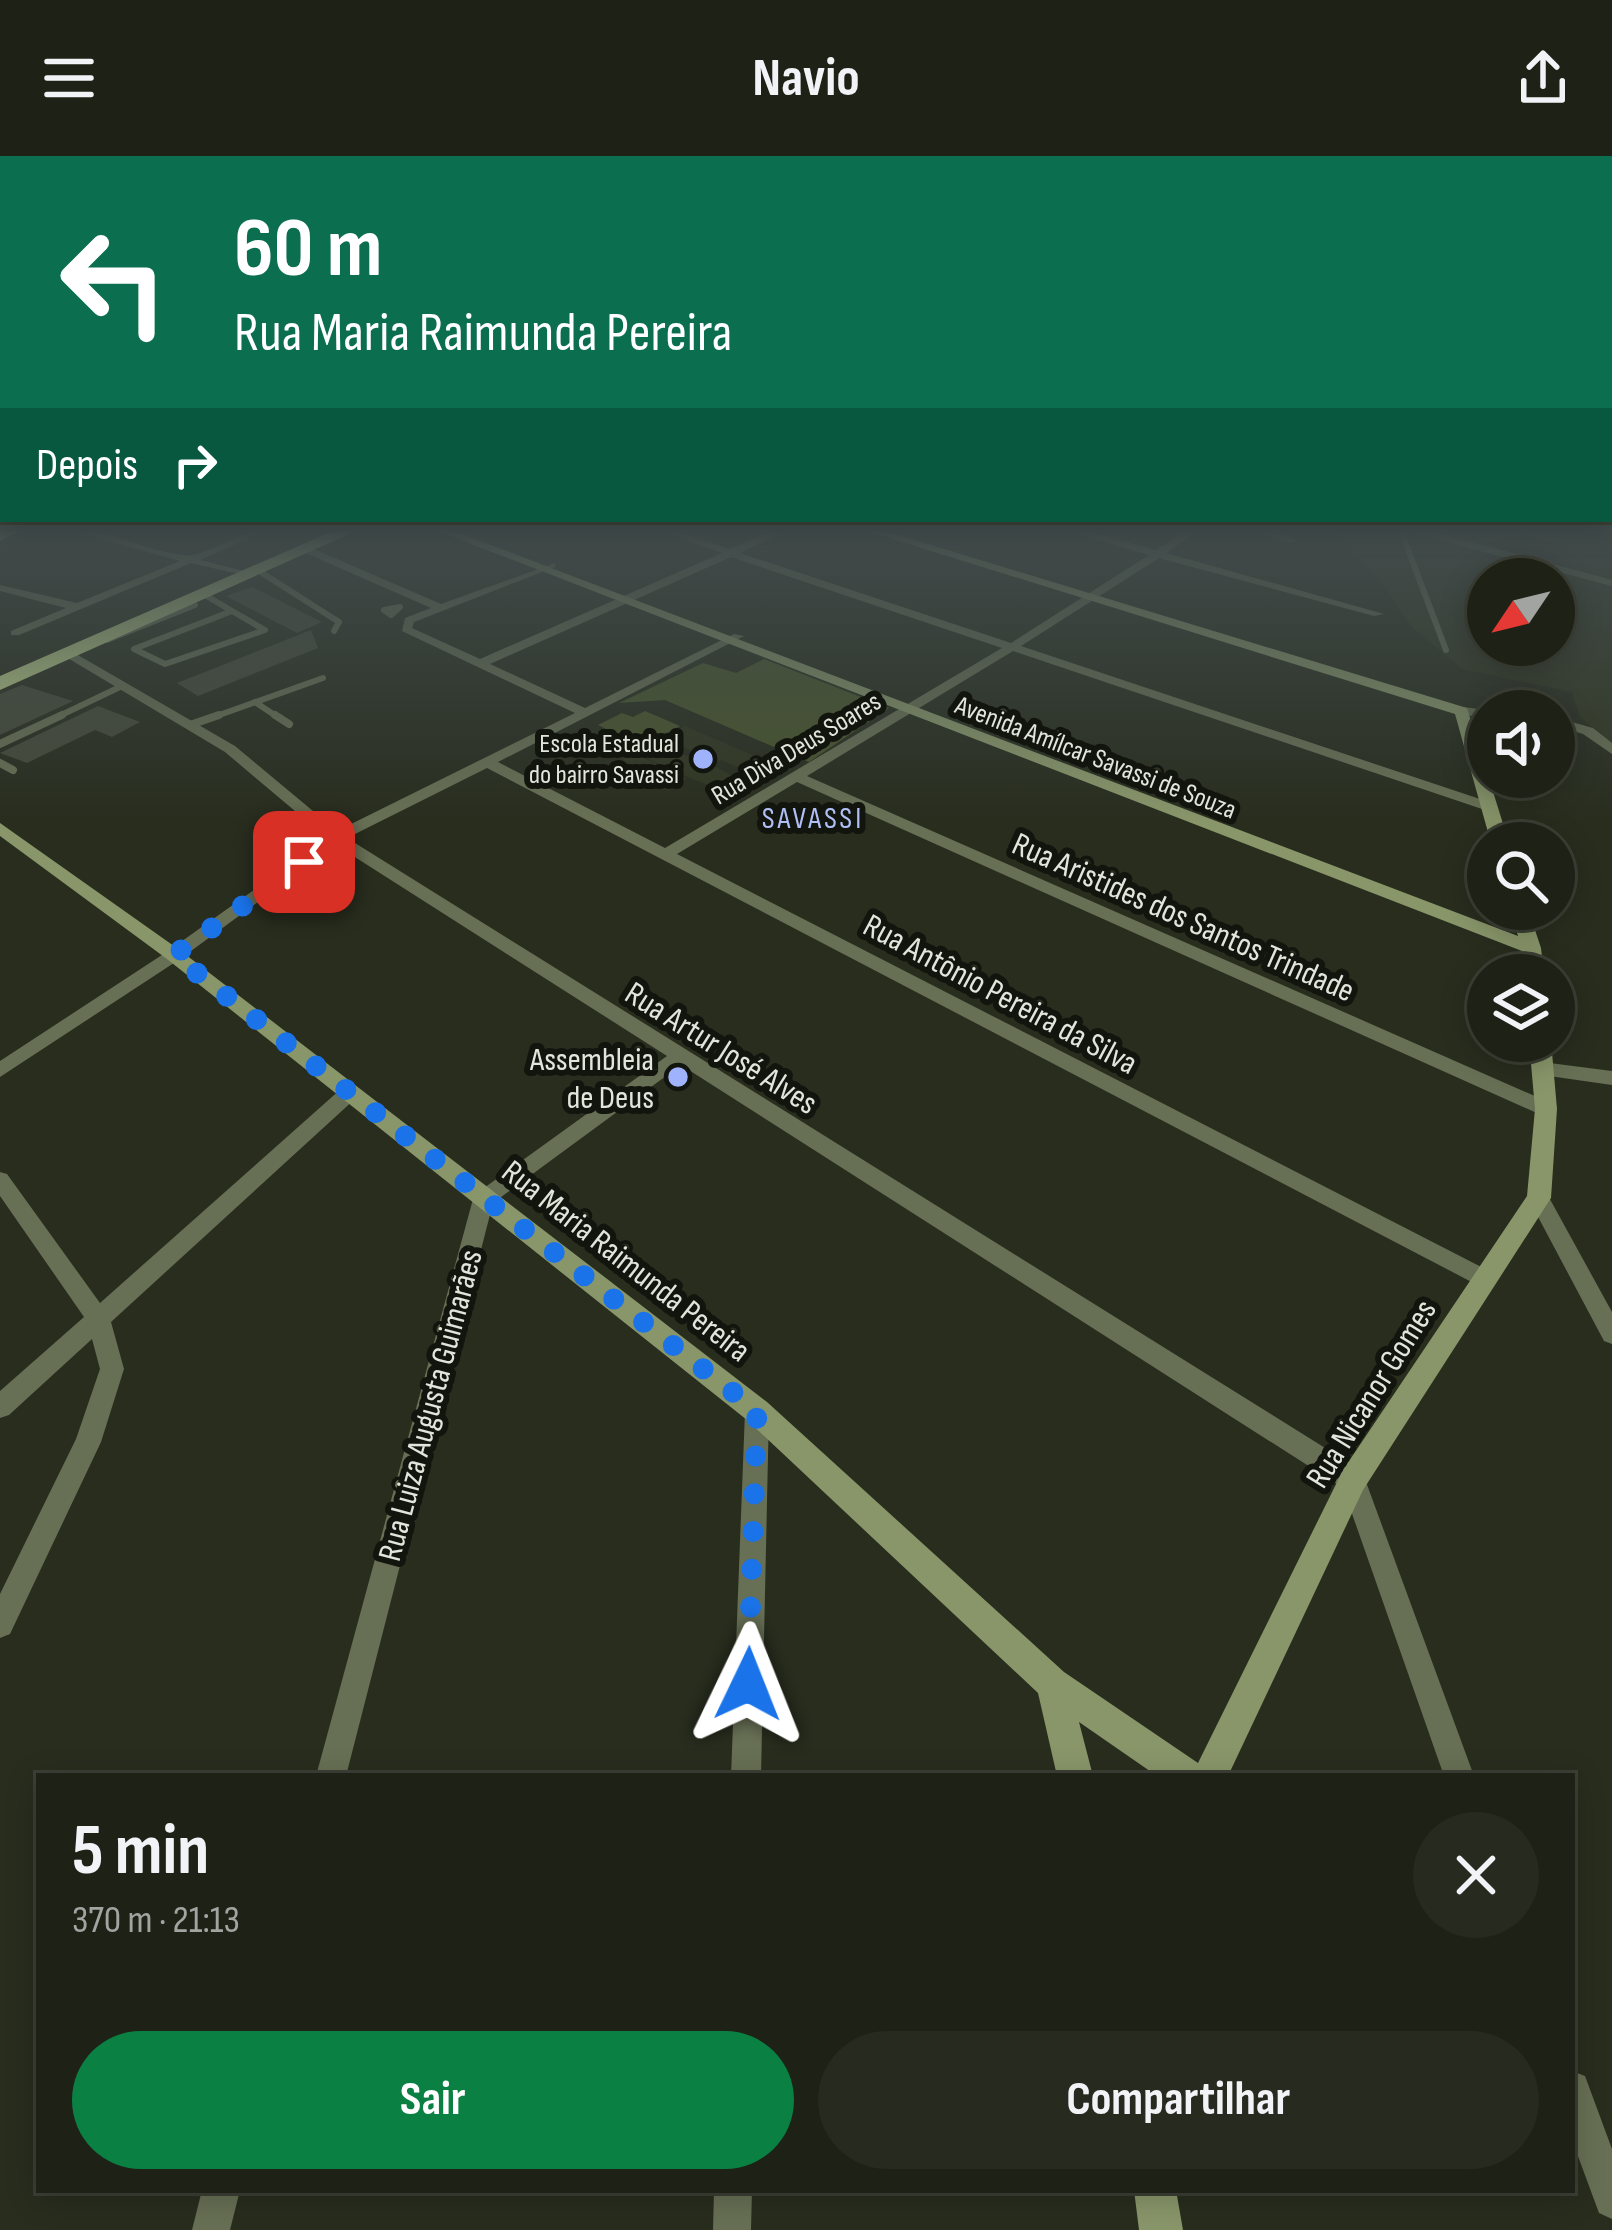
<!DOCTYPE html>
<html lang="pt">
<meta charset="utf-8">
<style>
:root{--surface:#1e2216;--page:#262a1f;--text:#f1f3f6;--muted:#a1a4a1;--line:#3c3f35;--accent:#0b8043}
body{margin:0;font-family:"Sofia Sans Condensed",sans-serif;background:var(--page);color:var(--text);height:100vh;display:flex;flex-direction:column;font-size:45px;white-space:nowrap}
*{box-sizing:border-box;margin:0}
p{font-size:39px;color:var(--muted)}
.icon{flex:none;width:66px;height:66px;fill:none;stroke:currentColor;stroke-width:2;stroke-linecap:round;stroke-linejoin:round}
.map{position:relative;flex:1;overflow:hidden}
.panel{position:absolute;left:36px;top:1617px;width:1539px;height:420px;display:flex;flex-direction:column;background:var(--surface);border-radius:0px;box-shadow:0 6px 30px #0003,0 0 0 3px var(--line)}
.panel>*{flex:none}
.banner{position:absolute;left:0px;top:0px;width:1614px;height:366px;box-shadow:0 6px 30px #0003,0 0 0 3px var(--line);background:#0b6e4f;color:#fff;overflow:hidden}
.needle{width:78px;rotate:235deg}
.tools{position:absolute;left:1467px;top:402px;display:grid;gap:24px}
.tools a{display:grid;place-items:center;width:108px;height:108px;border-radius:50%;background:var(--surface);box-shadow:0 6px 30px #0003,0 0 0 3px var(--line);font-size:60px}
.pin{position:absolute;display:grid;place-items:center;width:102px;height:102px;color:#fff;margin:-51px;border-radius:24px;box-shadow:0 6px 18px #0006}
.me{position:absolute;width:132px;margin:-66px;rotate:2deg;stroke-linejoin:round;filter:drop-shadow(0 0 9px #0008)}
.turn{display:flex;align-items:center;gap:42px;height:252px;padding:0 36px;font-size:54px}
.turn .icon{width:156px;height:156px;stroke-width:2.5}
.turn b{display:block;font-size:84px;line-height:102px}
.then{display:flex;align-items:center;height:114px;padding:0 36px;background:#0003;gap:24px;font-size:45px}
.round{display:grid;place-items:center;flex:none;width:126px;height:126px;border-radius:63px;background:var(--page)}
.overview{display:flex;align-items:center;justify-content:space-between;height:204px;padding:0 36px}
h1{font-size:72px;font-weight:700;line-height:90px}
.cta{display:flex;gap:24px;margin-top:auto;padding:24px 36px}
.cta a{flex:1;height:138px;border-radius:72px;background:var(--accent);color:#fff;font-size:48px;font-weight:700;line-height:138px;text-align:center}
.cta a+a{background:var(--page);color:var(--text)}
header{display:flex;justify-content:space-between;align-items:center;height:156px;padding:0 36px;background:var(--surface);font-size:54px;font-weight:700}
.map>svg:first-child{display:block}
.built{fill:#303621;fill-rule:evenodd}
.green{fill:#48542c}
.building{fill:#444939}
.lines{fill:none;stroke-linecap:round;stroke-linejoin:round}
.lane-far1{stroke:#676f54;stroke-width:6}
.lane{stroke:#676f54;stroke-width:8}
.street{fill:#676f54;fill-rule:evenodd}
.secondary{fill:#89966a;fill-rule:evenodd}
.highway{fill:#bacf8a;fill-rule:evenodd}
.route{stroke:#1a73e8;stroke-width:21;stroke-dasharray:0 37.8}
.poi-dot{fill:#9fb3fd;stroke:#12140e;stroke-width:4.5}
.labels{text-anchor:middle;stroke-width:12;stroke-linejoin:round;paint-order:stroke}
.far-poi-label{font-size:27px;fill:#e1e5db;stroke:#12140e;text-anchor:end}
.far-street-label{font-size:27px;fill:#e1e5db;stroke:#12140e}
.far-neighbourhood-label{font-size:30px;letter-spacing:3px;fill:#b0c0f7;stroke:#12140e}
.street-label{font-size:33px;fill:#e1e5db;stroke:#12140e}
.poi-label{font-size:33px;fill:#e1e5db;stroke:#12140e;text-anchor:end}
</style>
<header><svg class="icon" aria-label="menu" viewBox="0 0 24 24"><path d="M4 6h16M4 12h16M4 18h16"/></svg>Navio<svg class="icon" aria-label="share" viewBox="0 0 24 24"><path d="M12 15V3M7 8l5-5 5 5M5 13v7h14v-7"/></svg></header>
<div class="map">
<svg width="1612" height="2074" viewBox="0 0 1612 2074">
<rect width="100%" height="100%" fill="#282d1e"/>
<!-- built -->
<path class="built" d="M1329,375H1612V588L1580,561L1572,536L1462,513L1413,472L1372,415ZM1488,423H1554V489H1488Z
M685,570L757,601L739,612L721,604L712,609L739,623L720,634L683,619L686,623L668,635L615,608L633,597L671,615L636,596L656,586L692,602L700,599L664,582Z"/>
<!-- green -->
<path class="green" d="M764,503L889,552L809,606L665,544L619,547L703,507L736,517Z
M645,555L680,570L620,601L583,585L606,573L598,569L622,557L633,561Z"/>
<!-- building -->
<path class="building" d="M252,431L322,466L297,477L226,440Z
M311,474L318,492L198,540L177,527Z
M22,529L73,545L0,579V538Z
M98,550L140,566L112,581L95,574L27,607L0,597Z"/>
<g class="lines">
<!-- lane-far1 -->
<path class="lane-far1" d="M1401,375L1446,494
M1418,375L1612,427
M259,415L339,466L334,475
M205,439L232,455
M400,451L391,459L384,454Z
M232,455L265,474L165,508L134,493Z
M107,484L195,449
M255,546L279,562
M55,562L122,530
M211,562L323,522"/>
<!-- lane -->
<path class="lane" d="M275,559L289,568
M190,569L219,559
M0,588L62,559
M0,607L13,614"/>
<!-- street -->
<path class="street" d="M73,375C112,375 146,395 184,399C208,402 237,375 265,375L200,404L252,417V421L191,407L19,479H11V475L66,452L0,435V429L77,447L180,405Z
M660,375H676L730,393L772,375H786L740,397L1011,487L1149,399L1068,375H1086L1156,394L1186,375H1198L1166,397L1384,458L1374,460L1159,402L1021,490L1495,648V654H1485L1013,495L807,620L1553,948L1556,953L1553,958H1539L797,626L677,698L1493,1117L1496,1124L1493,1131L1485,1133L487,612L347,682L1362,1315L1474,1620H1444L1343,1332L681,909L493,1047L346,1620H316L473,1043L477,1037L667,900L336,689L180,803L0,921V905L168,795L327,682L225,596L61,498L71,495L235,590L337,675L575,557L402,475L405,462L431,452L301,395V391H309L441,448L555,407V411L414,466L412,472L480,503L722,397ZM731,401L1002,492L665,692L498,606L744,480L734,478L585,552L490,508Z
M1251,375H1269L1296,384L1291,387Z
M1462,551L1488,554L1492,555H1488V562L1457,558V552Z
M1554,561L1593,572L1612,587V598L1583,578L1554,569Z
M1542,906L1612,915V929L1535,918L1533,913L1535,908Z
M349,930L356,932L359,937L356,942L111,1166L124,1213L101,1286L10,1478L0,1482V1438L76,1283L100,1213L92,1183L9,1259L0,1262V1235L84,1161L0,1040V1016L7,1018L100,1147L342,932Z
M1539,1034L1546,1036L1612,1156V1188L1604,1185L1528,1042L1532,1036Z
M757,1244L766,1247L769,1255L761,1620H731L745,1255L748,1247Z
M1572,1915L1585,1920L1612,1993V2063L1599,2057L1572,1984Z
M202,2034H240L230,2074H192Z
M714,2034H752L751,2074H713Z"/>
<!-- secondary -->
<path class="secondary" d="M438,375H454L1518,780L1510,753H1528L1541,792L1544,819H1524L1522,795Z
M867,375H885L1467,552L1509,687H1491L1455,558Z
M0,667L181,795L767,1246L1064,1516L1198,1607L1343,1314L1527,1040L1535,953L1529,885H1551L1557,953L1551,1042L1363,1334L1228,1620H1157L1079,1566L1093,1620H1057L1038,1537L747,1264L167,803L0,680Z
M1134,2034H1176L1183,2074H1139Z"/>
<!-- highway -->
<path class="highway" d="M0,375H20L0,385Z
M333,375H356L0,534V520Z"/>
</g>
<!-- sky -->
<linearGradient id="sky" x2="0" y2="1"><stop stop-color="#161910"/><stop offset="0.56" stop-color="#424c4c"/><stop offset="1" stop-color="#424c4c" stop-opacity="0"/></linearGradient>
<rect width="1612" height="666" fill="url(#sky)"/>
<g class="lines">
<!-- route -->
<path class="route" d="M304,706L174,799L757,1255L748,1528"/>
</g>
<!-- markers -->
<g class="poi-dot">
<circle cx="703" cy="603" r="12"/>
<circle cx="678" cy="921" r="12"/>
</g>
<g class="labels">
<!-- far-poi labels -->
<g class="far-poi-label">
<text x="679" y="596">Escola Estadual<tspan x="679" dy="31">do bairro Savassi</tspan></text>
</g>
<!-- far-street labels -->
<g class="far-street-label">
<text transform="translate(796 592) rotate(-31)" y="9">Rua Diva Deus Soares</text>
<text transform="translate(1096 601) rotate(21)" y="9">Avenida Amílcar Savassi de Souza</text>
</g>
<!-- far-neighbourhood labels -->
<g class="far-neighbourhood-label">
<text x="813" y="672">SAVASSI</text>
</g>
<!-- street labels -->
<g class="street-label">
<text transform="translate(1184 760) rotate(24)" y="12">Rua Aristides dos Santos Trindade</text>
<text transform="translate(1001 837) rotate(28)" y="12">Rua Antônio Pereira da Silva</text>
<text transform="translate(722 891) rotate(32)" y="12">Rua Artur José Alves</text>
<text transform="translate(627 1104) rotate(38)" y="12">Rua Maria Raimunda Pereira</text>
<text transform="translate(1370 1237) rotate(-58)" y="12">Rua Nicanor Gomes</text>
<text transform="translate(429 1249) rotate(-75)" y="12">Rua Luiza Augusta Guimarães</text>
</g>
<!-- poi labels -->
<g class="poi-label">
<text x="654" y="914">Assembleia<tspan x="654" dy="38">de Deus</tspan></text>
</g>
</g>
</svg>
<div class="tools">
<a><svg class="needle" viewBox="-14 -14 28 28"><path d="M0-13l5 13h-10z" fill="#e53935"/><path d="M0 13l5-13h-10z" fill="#a1a4a1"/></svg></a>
<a><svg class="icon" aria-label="sound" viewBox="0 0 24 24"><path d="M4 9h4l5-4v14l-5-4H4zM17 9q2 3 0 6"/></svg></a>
<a><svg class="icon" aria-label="search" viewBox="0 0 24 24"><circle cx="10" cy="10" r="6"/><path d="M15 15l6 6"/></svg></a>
<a><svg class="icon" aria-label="layers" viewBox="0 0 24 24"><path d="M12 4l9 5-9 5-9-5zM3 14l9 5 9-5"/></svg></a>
</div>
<div class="pin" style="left:304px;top:706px;background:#d93025"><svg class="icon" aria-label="arrive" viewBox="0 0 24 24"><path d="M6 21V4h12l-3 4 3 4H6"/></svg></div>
<svg class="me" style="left:748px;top:1528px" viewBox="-20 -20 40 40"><path d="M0-17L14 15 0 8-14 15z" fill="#1a73e8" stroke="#fff" stroke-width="4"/></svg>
<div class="banner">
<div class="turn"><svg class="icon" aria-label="left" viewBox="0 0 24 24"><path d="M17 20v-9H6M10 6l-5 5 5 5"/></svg><div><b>60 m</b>Rua Maria Raimunda Pereira</div></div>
<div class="then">Depois<svg class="icon" aria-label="right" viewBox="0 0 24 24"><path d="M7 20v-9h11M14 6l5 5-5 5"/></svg></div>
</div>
<section class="panel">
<div class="overview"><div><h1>5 min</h1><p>370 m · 21:13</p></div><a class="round"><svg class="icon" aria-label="close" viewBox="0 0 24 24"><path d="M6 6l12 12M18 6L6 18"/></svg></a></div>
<div class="cta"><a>Sair</a><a>Compartilhar</a></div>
</section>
</div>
